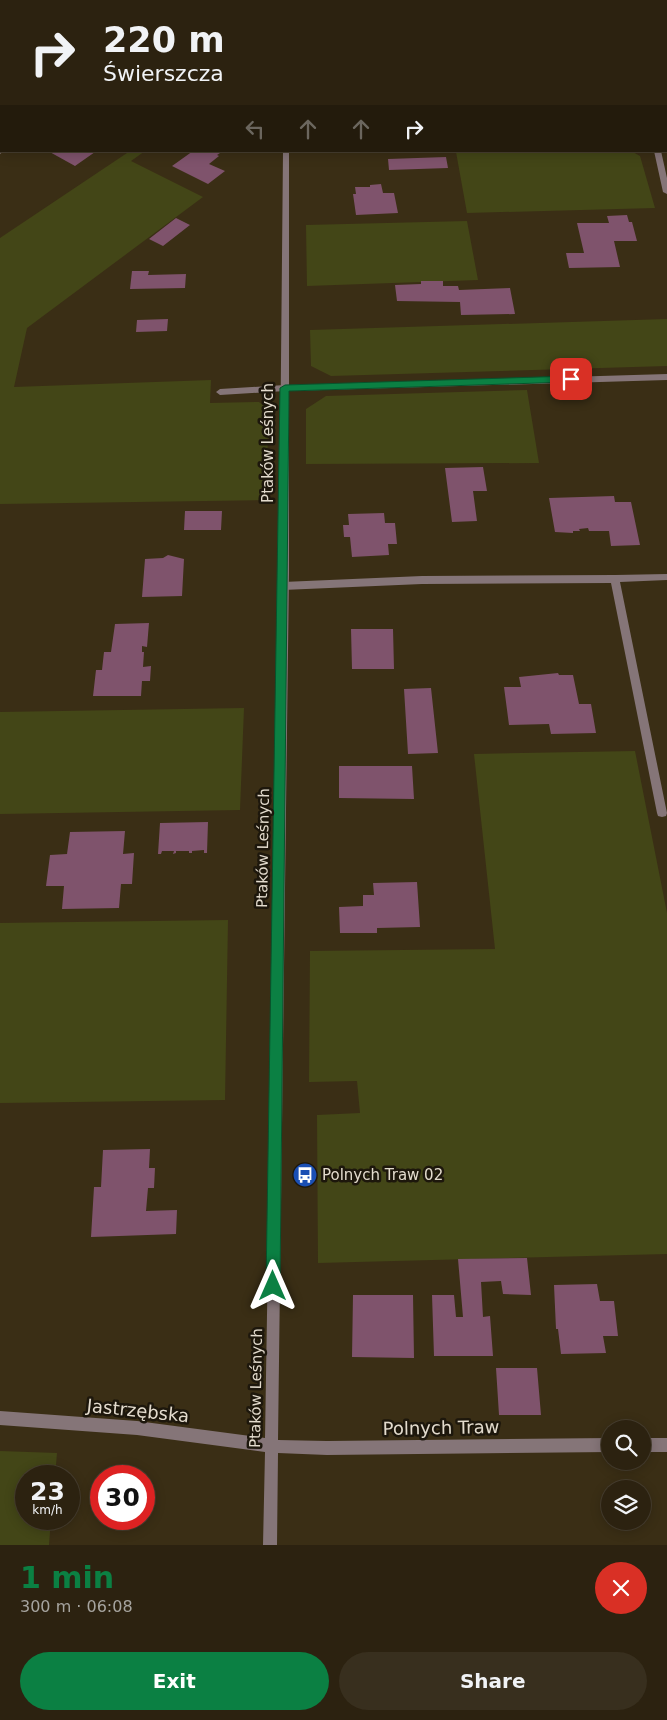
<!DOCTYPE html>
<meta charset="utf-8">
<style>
:root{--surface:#2c2210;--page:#382f1e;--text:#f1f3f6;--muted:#a6a49f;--line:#483f30;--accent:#0b8043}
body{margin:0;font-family:"DejaVu Sans",sans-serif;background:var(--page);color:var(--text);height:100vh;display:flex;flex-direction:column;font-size:19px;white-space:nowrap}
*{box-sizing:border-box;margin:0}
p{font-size:16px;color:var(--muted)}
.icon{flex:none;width:28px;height:28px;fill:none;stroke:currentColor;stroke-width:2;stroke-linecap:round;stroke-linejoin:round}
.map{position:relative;height:1545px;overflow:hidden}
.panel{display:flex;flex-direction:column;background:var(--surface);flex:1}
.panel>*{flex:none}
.hud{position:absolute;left:0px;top:0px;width:668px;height:152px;box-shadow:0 2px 12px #0003,0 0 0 1px var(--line);background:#2c2210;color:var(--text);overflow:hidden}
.tools{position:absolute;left:601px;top:1420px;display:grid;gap:10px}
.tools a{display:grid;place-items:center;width:50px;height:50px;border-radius:50%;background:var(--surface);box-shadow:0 2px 12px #0003,0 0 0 1px var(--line);font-size:25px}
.speed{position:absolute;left:15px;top:1465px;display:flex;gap:10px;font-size:25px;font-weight:700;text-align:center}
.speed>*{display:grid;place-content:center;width:65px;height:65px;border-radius:50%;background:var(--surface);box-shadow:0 2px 12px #0003,0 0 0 1px var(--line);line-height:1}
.speed small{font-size:12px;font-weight:400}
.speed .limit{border:8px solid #d22;background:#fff;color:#111}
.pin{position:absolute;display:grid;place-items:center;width:42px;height:42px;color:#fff;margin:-21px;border-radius:10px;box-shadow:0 2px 8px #0006}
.me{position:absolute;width:55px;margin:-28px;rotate:0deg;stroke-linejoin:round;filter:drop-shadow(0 0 4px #0008)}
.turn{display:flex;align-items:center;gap:18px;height:105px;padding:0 20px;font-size:22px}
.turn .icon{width:65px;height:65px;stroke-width:2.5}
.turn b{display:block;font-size:35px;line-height:42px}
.lanes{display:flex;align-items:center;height:48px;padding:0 20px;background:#0003;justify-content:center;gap:25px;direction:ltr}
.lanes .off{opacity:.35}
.round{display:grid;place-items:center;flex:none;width:52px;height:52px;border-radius:26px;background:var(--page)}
.summary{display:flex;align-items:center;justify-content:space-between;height:85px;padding:0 20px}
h1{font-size:30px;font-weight:700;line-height:38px;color:var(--accent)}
.primary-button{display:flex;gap:10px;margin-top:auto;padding:10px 20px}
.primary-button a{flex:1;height:58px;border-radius:30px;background:var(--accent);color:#fff;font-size:20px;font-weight:700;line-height:58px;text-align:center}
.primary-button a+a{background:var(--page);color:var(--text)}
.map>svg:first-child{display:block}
.green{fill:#434617}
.building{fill:#7f536c}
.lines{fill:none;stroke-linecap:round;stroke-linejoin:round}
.path{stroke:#847a66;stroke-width:2.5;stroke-dasharray:0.5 2.5;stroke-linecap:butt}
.lane{fill:#857578;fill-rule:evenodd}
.street{fill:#857578;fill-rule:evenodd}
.route{fill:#0b8043;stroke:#07532c}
.labels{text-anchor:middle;stroke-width:5;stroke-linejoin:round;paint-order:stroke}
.street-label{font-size:15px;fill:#e3dbcd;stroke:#1d170c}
.poi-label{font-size:15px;fill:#e3dbcd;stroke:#1d170c;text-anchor:start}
.near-street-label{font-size:18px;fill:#e3dbcd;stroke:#1d170c}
</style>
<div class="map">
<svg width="667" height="1545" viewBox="0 0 667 1545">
<rect width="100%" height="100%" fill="#3a2e15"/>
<!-- green -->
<path class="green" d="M130,151H145L131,161L203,197L27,328L14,387L211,380L210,403L259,402L268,409L267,500L0,504V238Z
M421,151H631L640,156L655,208L467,213L456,152L422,153Z
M467,221L478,280L307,286L306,225Z
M667,319V366L331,376L311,366L310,330Z
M527,390L539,463L306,464V409L326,396Z
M244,708L240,810L0,814V712Z
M635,751L667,913V1254L318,1263L317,1115L360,1113L357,1081L309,1082L310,951L495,949L474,754Z
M228,920L225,1100L0,1103V923Z
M0,1451L57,1453L55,1476H26V1519H51L49,1545H0Z"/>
<!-- building -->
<path class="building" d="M48,151H93L95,152L75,166Z
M193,151H223L217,155L219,156L209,164L225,171L208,184L172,166Z
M446,157L448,168L389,170L388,159Z
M381,184L383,193H394L398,213L356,215L353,194H356L355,187H370V185Z
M627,215L629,222H632L637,241H614L620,267L569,268L566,253H584L577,223H609L607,216Z
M176,218L190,225L163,246L149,239Z
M132,271H149L148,275L186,274L185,288L130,289Z
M421,281H443V286H458L459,290L510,288L515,314L461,315L460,302L397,301L395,285L421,284Z
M168,319L167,331L136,332L137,320Z
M483,467L487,491H473L477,521L452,522L445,468Z
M614,496L615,502H631L640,545L611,546L609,531H589L588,528L579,529L580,531H573V533L555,532L549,498Z
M185,511H222L221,530H184Z
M384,513L385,523H395L397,544H388L389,555L352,557L350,537H344L343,525H349L348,514Z
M168,555L184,559L182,596L142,597L145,559L163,558Z
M149,623L147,647L142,646V652H144L143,667L151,666L150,681H142L141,696H93L96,670H102L104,652H111L115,624Z
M351,629H393L394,669H352Z
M558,673L559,675H573L579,704H591L596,733L551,734L549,724L509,725L504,687H521L519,677Z
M431,688L438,753L408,754L404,689Z
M339,766H412L414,799L339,798Z
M208,822L207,853H204V850L192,851V853H189V851H176V853L173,854L174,851H162L161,854H158L160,823Z
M125,831L123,854L134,853L132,884H121L119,908L62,909L64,886H46L50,855L67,854L70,832Z
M417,882L420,927L377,928V933H340L339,907L363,906V895H374L373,883Z
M150,1149L149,1168H155L154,1188H148L146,1211L177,1210L176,1234L91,1237L94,1187H101L103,1150Z
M527,1258L531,1295L503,1294L501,1281L481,1282L483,1317L490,1316L493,1356H434L432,1295H454L456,1317H463L458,1259Z
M597,1284L600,1301H614L618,1336H603L606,1353L561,1354L558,1329H556L554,1285Z
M353,1295H413L414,1358L352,1357Z
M496,1368H537L541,1415H499Z"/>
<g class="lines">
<!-- path -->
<path class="path" d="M136,1L138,0"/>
<!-- lane -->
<path class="lane" d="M654,151H661L667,178V194L663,192Z
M285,385L289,388L285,391L220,395L216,392L220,389Z
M667,574V580L620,582L667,813L666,816L662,817L658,816L657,813L611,583L422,584L283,590L278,586L283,582L422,576L615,575Z"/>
<!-- street -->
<path class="street" d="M284,0H290V1H284Z
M513,0H524L525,1H514Z
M666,29H667V33H666Z
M0,149L1,151H4L0,154Z
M283,151H289V385L667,374V380L289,391V573L278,1440L327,1441L610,1438V1452L327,1455L278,1453L277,1545H263L265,1452L137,1435L0,1425V1411L137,1421L265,1438L279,573Z
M642,1438H667V1452H642Z"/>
</g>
<!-- route -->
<path class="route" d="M571,376L575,379L571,382L289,391L280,1286L278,1291L273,1293L268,1291L266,1286L280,388L285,385Z"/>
<!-- icons -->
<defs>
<symbol id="bus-disc" viewBox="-11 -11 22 22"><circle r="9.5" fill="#1a4fb4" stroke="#1d170c"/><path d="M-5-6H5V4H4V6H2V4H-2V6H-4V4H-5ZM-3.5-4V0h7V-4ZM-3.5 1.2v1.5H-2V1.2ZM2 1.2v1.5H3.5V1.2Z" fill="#fff"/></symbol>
</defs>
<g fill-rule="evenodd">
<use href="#bus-disc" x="291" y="1161" width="28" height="28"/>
</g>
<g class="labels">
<!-- street labels -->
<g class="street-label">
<text transform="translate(268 443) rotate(-90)" y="5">Ptaków Leśnych</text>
<text transform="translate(263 848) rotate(-89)" y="5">Ptaków Leśnych</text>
<text transform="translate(256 1388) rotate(-89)" y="5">Ptaków Leśnych</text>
</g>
<!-- poi labels -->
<g class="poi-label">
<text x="322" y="1180">Polnych Traw 02</text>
</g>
<!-- near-street labels -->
<g class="near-street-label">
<text transform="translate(138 1411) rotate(6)" y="6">Jastrzębska</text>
<text transform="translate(441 1428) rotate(-1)" y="6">Polnych Traw</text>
</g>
</g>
</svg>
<div class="tools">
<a><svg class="icon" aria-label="search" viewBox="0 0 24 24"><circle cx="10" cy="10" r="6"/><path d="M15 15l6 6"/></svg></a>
<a><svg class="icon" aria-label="layers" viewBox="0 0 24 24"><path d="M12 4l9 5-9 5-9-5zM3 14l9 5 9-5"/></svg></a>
</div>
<div class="speed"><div>23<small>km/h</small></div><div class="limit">30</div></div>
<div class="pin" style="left:571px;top:379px;background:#d93025"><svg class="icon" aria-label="arrive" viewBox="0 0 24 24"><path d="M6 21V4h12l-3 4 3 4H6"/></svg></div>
<svg class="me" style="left:273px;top:1286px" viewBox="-20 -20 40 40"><path d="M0-17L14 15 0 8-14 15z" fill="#0b8043" stroke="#fff" stroke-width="4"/></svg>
<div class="hud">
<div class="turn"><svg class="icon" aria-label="right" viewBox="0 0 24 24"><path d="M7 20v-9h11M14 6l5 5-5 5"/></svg><div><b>220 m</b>Świerszcza</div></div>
<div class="lanes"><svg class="icon off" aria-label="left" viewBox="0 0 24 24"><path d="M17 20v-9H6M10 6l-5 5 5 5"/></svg><svg class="icon off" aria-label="ahead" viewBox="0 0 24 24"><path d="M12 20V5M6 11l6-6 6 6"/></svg><svg class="icon off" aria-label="ahead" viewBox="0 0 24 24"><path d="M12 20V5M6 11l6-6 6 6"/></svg><svg class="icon" aria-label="right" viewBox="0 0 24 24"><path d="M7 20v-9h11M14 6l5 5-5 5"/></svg></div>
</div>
</div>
<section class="panel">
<div class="summary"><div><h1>1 min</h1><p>300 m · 06:08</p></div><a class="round" style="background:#d93025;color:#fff"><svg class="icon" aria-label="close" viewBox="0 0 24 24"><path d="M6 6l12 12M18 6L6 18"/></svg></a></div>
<div class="primary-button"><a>Exit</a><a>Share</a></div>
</section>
